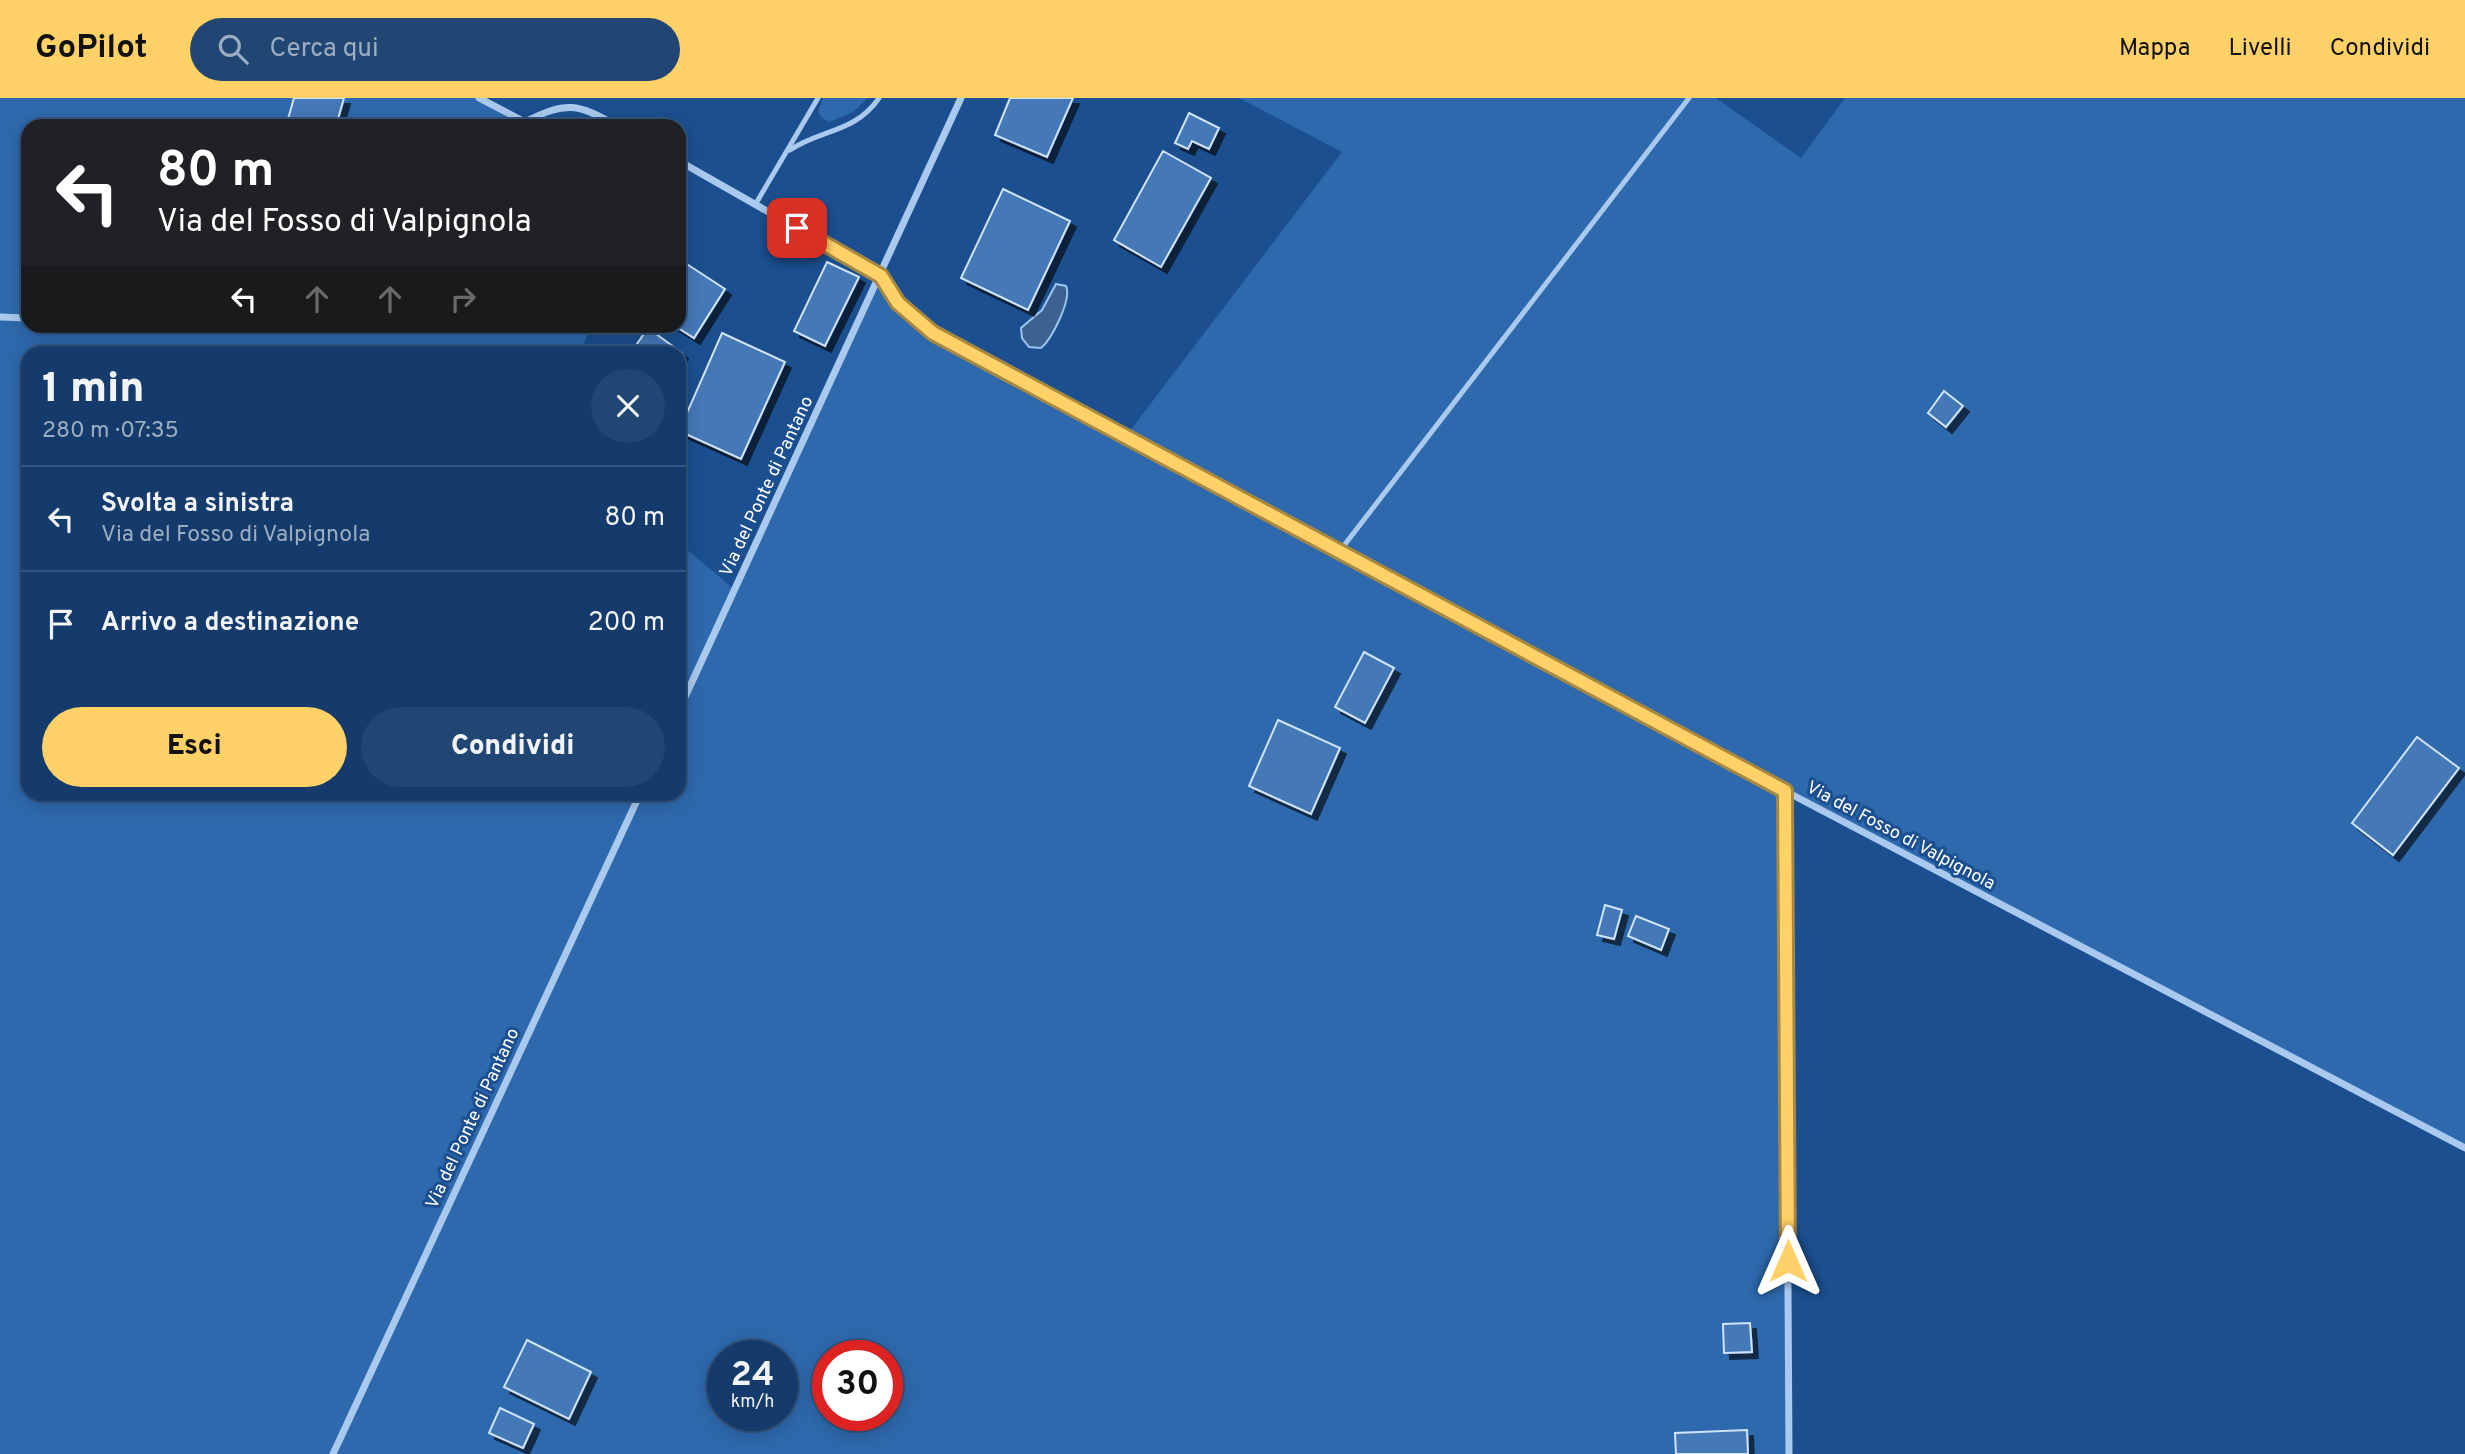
<!DOCTYPE html>
<html lang="it">
<meta charset="utf-8">
<style>
:root{--surface:#143b6b;--page:#214673;--text:#f1f3f6;--muted:#9dadc1;--line:#33557e;--accent:#ffd166}
body{margin:0;font-family:Overpass,sans-serif;background:var(--page);color:var(--text);height:100vh;display:flex;flex-direction:column;font-size:26px;white-space:nowrap}
*{box-sizing:border-box;margin:0}
p{font-size:23px;color:var(--muted)}
.icon{flex:none;width:38px;height:38px;fill:none;stroke:currentColor;stroke-width:2;stroke-linecap:round;stroke-linejoin:round}
.map{position:relative;flex:1;overflow:hidden}
.panel{position:absolute;left:21px;top:248px;width:665px;height:455px;display:flex;flex-direction:column;background:var(--surface);border-radius:21px;box-shadow:0 4px 18px #0003,0 0 0 2px var(--line)}
.panel>*{flex:none}
.top-card{position:absolute;left:21px;top:21px;width:665px;height:214px;border-radius:21px;box-shadow:0 4px 18px #0003,0 0 0 2px var(--line);background:#202124;color:#fff;overflow:hidden}
.speed{position:absolute;left:707px;top:1242px;display:flex;gap:14px;font-size:35px;font-weight:700;text-align:center}
.speed>*{display:grid;place-content:center;width:91px;height:91px;border-radius:50%;background:var(--surface);box-shadow:0 4px 18px #0003,0 0 0 2px var(--line);line-height:1}
.speed small{font-size:18px;font-weight:400}
.speed .limit{border:10px solid #d22;background:#fff;color:#111}
.pin{position:absolute;display:grid;place-items:center;width:60px;height:60px;color:#fff;margin:-30px;border-radius:14px;box-shadow:0 4px 10px #0006}
.me{position:absolute;width:77px;margin:-38px;rotate:0deg;stroke-linejoin:round;filter:drop-shadow(0 0 5px #0008)}
.turn{display:flex;align-items:center;gap:24px;height:147px;padding:0 21px;font-size:32px}
.turn .icon{width:91px;height:91px;stroke-width:2.5}
.turn b{display:block;font-size:49px;line-height:60px}
.lanes{display:flex;align-items:center;height:66px;padding:0 21px;background:#0003;justify-content:center;gap:35px;direction:ltr}
.lanes .off{opacity:.35}
.round{display:grid;place-items:center;flex:none;width:74px;height:74px;border-radius:37px;background:var(--page)}
.overview{display:flex;align-items:center;justify-content:space-between;height:119px;padding:0 21px}
h1{font-size:42px;font-weight:800;line-height:52px}
.button{display:flex;gap:14px;margin-top:auto;padding:14px 21px}
.button a{flex:1;height:80px;border-radius:42px;background:var(--accent);color:#111;font-size:28px;font-weight:800;line-height:80px;text-align:center}
.button a+a{background:var(--page);color:var(--text)}
ul{padding:0;list-style:none}
li{display:flex;align-items:center;gap:21px;height:105px;padding:0 21px;border-top:2px solid var(--line)}
li div{flex:1}
li b{display:block;font-size:26px}
li em{font-style:normal}
header{display:flex;align-items:center;gap:42px;box-sizing:border-box;height:98px;padding:0 35px;background:var(--accent);color:#111}
header strong{font-size:33px}
nav{display:flex;gap:38px;margin-inline-start:auto;font-size:24px}
.search{width:490px;height:63px;background:var(--page);display:flex;align-items:center;gap:18px;box-sizing:border-box;padding:0 24px;border-radius:38px;color:var(--muted);font-size:26px}
.map>svg:first-child{display:block}
.green{fill:#2e69ad;fill-rule:evenodd}
.water{fill:#3c6290;stroke:#9cc4f0;stroke-width:2}
.building{fill:#4478b7;stroke:#cfe3fa;stroke-width:2;filter:url(#shadow)}
.lines{fill:none;stroke-linecap:round;stroke-linejoin:round}
.lane{stroke:#a9c9ee;stroke-width:5}
.street{stroke:#a9c9ee;stroke-width:7}
.route-casing{stroke:#a68842;stroke-width:18}
.route{stroke:#ffd166;stroke-width:12}
.labels{text-anchor:middle;stroke-width:6;stroke-linejoin:round;paint-order:stroke}
.street-label{font-size:18px;fill:#fff;stroke:#1b4f8f}
</style>
<header>
<strong>GoPilot</strong>
<div class="search"><svg class="icon" aria-label="search" viewBox="0 0 24 24"><circle cx="10" cy="10" r="6"/><path d="M15 15l6 6"/></svg>Cerca qui</div>
<nav><a>Mappa</a><a>Livelli</a><a>Condividi</a></nav>
</header>
<div class="map">
<svg width="2465" height="1356" viewBox="0 0 2465 1356">
<defs>
<filter id="shadow"><feDropShadow dx="6" dy="6" stdDeviation="0" flood-color="#0009"/></filter>
</defs>
<rect width="100%" height="100%" fill="#1b4f8f"/>
<!-- green -->
<path class="green" d="M0,0H479L525,24L600,18L617,28H28V228H591L580,256H28V696H679V445L734,491L881,178L887,189L933,235L1126,338L1342,54L1239,0H1716L1801,60L1845,0H2465V1050L1786,694L1789,1356H0ZM723,1258H782V1318H723ZM828,1258H887V1318H828Z
M823,0H868L853,14L829,24L821,19L818,14Z"/>
<!-- water -->
<path class="water" d="M1056,186L1066,188C1072,201 1052,241 1041,250L1029,249L1022,240L1021,230L1042,212Z"/>
<!-- building -->
<path class="building" d="M294,0H344L336,28H286Z
M1010,0H1073L1047,59L995,37Z
M1189,15L1219,30L1209,51L1192,43L1188,51L1175,45Z
M1163,53L1211,80L1161,169L1114,142Z
M1003,91L1070,123L1028,212L961,180Z
M679,161L725,191L694,240L675,228H679Z
M827,164L859,179L825,248L794,233Z
M648,230L682,255L679,259V256H630Z
M722,235L785,264L741,361L679,333Z
M1944,293L1963,308L1946,329L1928,315Z
M1364,554L1394,570L1365,625L1335,609Z
M1278,622L1340,650L1311,716L1249,688Z
M2417,639L2459,670L2393,757L2352,725Z
M1605,807L1622,812L1614,841L1597,837Z
M1636,818L1669,831L1661,852L1628,838Z
M1750,1225L1752,1254L1724,1255L1723,1226Z
M527,1242L591,1274L569,1321L504,1289Z
M500,1310L534,1326L523,1350L489,1335Z
M1747,1332L1748,1356H1676L1675,1335Z"/>
<g class="lines">
<!-- lane -->
<path class="lane" d="M790,52C821,31 855,35 879,0
M755,107L818,0
M1339,454L1689,0"/>
<!-- street -->
<path class="street" d="M479,0L525,24C567,3 577,5 617,28
M679,63L881,178C895,205 915,225 942,240L1785,693L2465,1050
M0,219L28,220
M679,612L961,0
M1785,693L1789,1356
M333,1356L640,696"/>
</g>
<g class="lines">
<defs>
<path id="route" d="M797,130L881,178L898,205L933,235L1785,693L1788,1163"/>
</defs>
<!-- route casing -->
<use href="#route" class="route-casing"/>
<!-- route -->
<use href="#route" class="route"/>
</g>
<g class="labels">
<!-- street labels -->
<g class="street-label">
<text transform="translate(766 388) rotate(-65)" y="6">Via del Ponte di Pantano</text>
<text transform="translate(1901 737) rotate(28)" y="6">Via del Fosso di Valpignola</text>
<text transform="translate(472 1020) rotate(-65)" y="6">Via del Ponte di Pantano</text>
</g>
</g>
</svg>
<div class="speed"><div>24<small>km/h</small></div><div class="limit">30</div></div>
<div class="pin" style="left:797px;top:130px;background:#d93025"><svg class="icon" aria-label="arrive" viewBox="0 0 24 24"><path d="M6 21V4h12l-3 4 3 4H6"/></svg></div>
<svg class="me" style="left:1788px;top:1163px" viewBox="-20 -20 40 40"><path d="M0-17L14 15 0 8-14 15z" fill="#ffd166" stroke="#fff" stroke-width="4"/></svg>
<div class="top-card">
<div class="turn"><svg class="icon" aria-label="left" viewBox="0 0 24 24"><path d="M17 20v-9H6M10 6l-5 5 5 5"/></svg><div><b>80 m</b>Via del Fosso di Valpignola</div></div>
<div class="lanes"><svg class="icon" aria-label="left" viewBox="0 0 24 24"><path d="M17 20v-9H6M10 6l-5 5 5 5"/></svg><svg class="icon off" aria-label="ahead" viewBox="0 0 24 24"><path d="M12 20V5M6 11l6-6 6 6"/></svg><svg class="icon off" aria-label="ahead" viewBox="0 0 24 24"><path d="M12 20V5M6 11l6-6 6 6"/></svg><svg class="icon off" aria-label="right" viewBox="0 0 24 24"><path d="M7 20v-9h11M14 6l5 5-5 5"/></svg></div>
</div>
<section class="panel">
<div class="overview"><div><h1>1 min</h1><p>280 m · 07:35</p></div><a class="round"><svg class="icon" aria-label="close" viewBox="0 0 24 24"><path d="M6 6l12 12M18 6L6 18"/></svg></a></div>
<ul>
<li><svg class="icon" aria-label="left" viewBox="0 0 24 24"><path d="M17 20v-9H6M10 6l-5 5 5 5"/></svg><div><b>Svolta a sinistra</b><p>Via del Fosso di Valpignola</p></div><em>80 m</em></li>
<li><svg class="icon" aria-label="arrive" viewBox="0 0 24 24"><path d="M6 21V4h12l-3 4 3 4H6"/></svg><div><b>Arrivo a destinazione</b></div><em>200 m</em></li>
</ul>
<div class="button"><a>Esci</a><a>Condividi</a></div>
</section>
</div>
